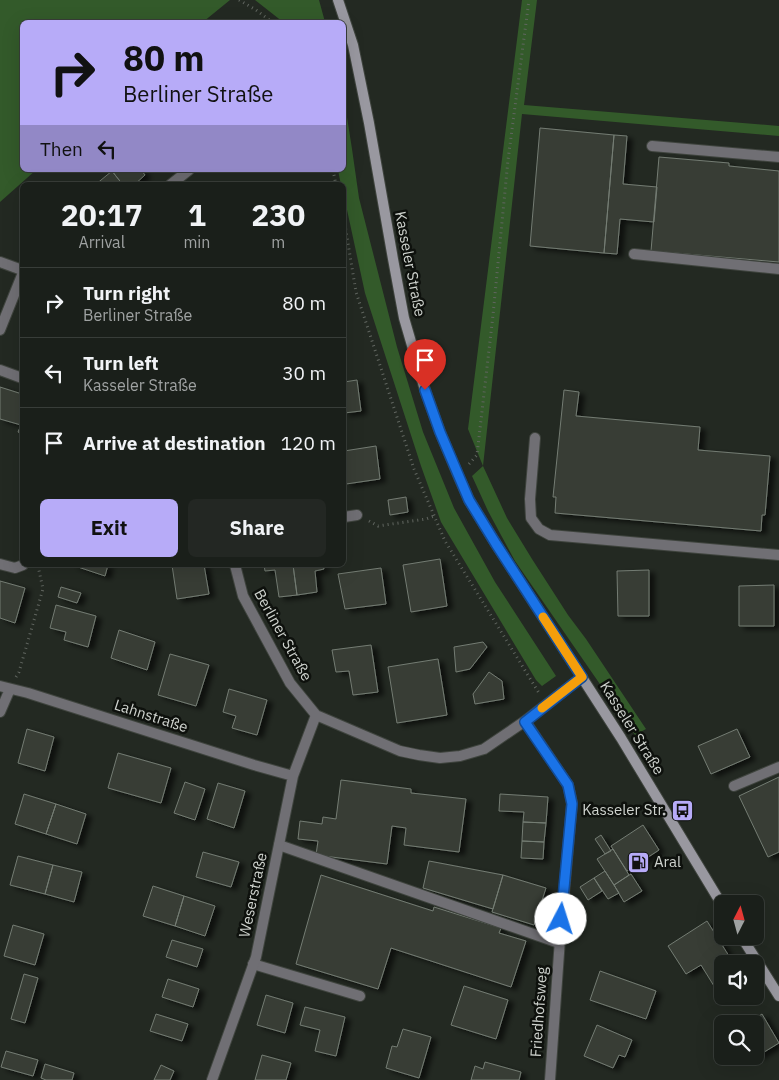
<!DOCTYPE html>
<meta charset="utf-8">
<style>
:root{--surface:#1a1f1a;--page:#232723;--text:#f1f3f6;--muted:#9fa2a2;--line:#383d39;--accent:#b7abf8}
body{margin:0;font-family:"IBM Plex Sans",sans-serif;background:var(--page);color:var(--text);height:100vh;display:flex;flex-direction:column;font-size:19px;white-space:nowrap}
*{box-sizing:border-box;margin:0}
p{font-size:16px;color:var(--muted)}
.icon{flex:none;width:28px;height:28px;fill:none;stroke:currentColor;stroke-width:2;stroke-linecap:round;stroke-linejoin:round}
.map{position:relative;flex:1;overflow:hidden}
.sheet{position:absolute;left:20px;top:182px;width:326px;height:385px;display:flex;flex-direction:column;background:var(--surface);border-radius:8px;box-shadow:0 5px 20px #0002,0 0 0 1px var(--line)}
.sheet>*{flex:none}
.guide{position:absolute;left:20px;top:20px;width:326px;height:152px;border-radius:8px;box-shadow:0 5px 20px #0002,0 0 0 1px var(--line);background:#b7abf8;color:#111;overflow:hidden}
.needle{width:32px;rotate:6deg}
.fabs{position:absolute;left:714px;top:895px;display:grid;gap:10px}
.fabs a{display:grid;place-items:center;width:50px;height:50px;border-radius:8px;background:var(--surface);box-shadow:0 5px 20px #0002,0 0 0 1px var(--line);font-size:25px}
.pin{position:absolute;display:grid;place-items:center;width:42px;height:42px;color:#fff;margin:-51px -21px;border-radius:50% 50% 50% 0;rotate:-45deg;box-shadow:0 0 5px #0007}
.pin .icon{rotate:45deg}
.me{position:absolute;width:55px;margin:-28px;rotate:5deg;stroke-linejoin:round;filter:drop-shadow(0 0 4px #0008)}
.turn{display:flex;align-items:center;gap:18px;height:105px;padding:0 20px;font-size:22px}
.turn .icon{width:65px;height:65px;stroke-width:2.5}
.turn b{display:block;font-size:35px;line-height:42px}
.then{display:flex;align-items:center;height:48px;padding:0 20px;background:#0003;gap:10px;font-size:19px}
.eta{display:flex;justify-content:space-evenly;align-items:center;height:85px;text-align:center}
.eta b{font-size:30px;font-weight:700;line-height:35px}
.primary-button{display:flex;gap:10px;margin-top:auto;padding:10px 20px}
.primary-button a{flex:1;height:58px;border-radius:8px;background:var(--accent);color:#111;font-size:20px;font-weight:700;line-height:58px;text-align:center}
.primary-button a+a{background:var(--page);color:var(--text)}
ul{padding:0;list-style:none}
li{display:flex;align-items:center;gap:15px;height:70px;padding:0 20px;border-top:1px solid var(--line)}
li div{flex:1}
li b{display:block;font-size:19px}
li em{font-style:normal}
.map>svg:first-child{display:block}
.green{fill:#335a2a}
.building{fill:#373d35;stroke:#747c73;filter:url(#shadow)}
.lines{fill:none;stroke-linecap:round;stroke-linejoin:round}
.lane-casing{stroke:#3f443e;stroke-width:12}
.street-casing{stroke:#3f443e;stroke-width:12}
.secondary-casing{stroke:#3f443e;stroke-width:12}
.path{stroke:#616660;stroke-width:3;stroke-dasharray:1 4;stroke-linecap:butt}
.lane{stroke:#706f74;stroke-width:10}
.street{stroke:#706f74;stroke-width:10}
.secondary{stroke:#9998a0;stroke-width:10}
.route-casing{stroke:#114b97;stroke-width:12}
.route{stroke:#1a73e8;stroke-width:9}
.slow{stroke:#f59e0b;stroke-width:9}
.labels{text-anchor:middle;stroke-width:5;stroke-linejoin:round;paint-order:stroke}
.street-label{font-size:15px;fill:#cfd3ce;stroke:#0e110d}
.poi-label{font-size:15px;fill:#cfd3ce;stroke:#0e110d;text-anchor:end}
</style>
<div class="map">
<svg width="779" height="1080" viewBox="0 0 779 1080">
<defs>
<filter id="shadow"><feDropShadow dx="5.5" dy="3" stdDeviation="2.5" flood-color="#0009"/></filter>
</defs>
<rect width="100%" height="100%" fill="#232922"/>
<!-- green -->
<path class="green" d="M0,0H230L203,22H22V170H36L0,202Z
M255,0H319L325,22H283Z
M522,0H537L524,105L779,126V136L522,114L483,466L507,518L532,559L568,615L586,639L646,729L635,735L515,561L488,511L472,476L483,466L468,429Z
M344,98L352,149L359,198L397,347L423,432L454,508L495,582L556,676L542,686L536,680L441,522L421,466L365,293L344,196V185H341L338,170H344Z"/>
<!-- building -->
<path class="building" d="M540,128L614,135L604,253L530,246Z
M614,135L627,136L623,184L657,187L654,222L620,219L617,254L604,253Z
M659,157L729,163V166L779,171V262L651,251Z
M113,170H141L145,175L134,185H123L112,171Z
M112,171L123,185H95Z
M357,380L361,411L344,413V382Z
M0,387L22,394V434L18,432L21,425L0,419Z
M564,390L579,392L576,416L700,427L698,450L770,456L765,515H762L761,531L555,513L556,497H553Z
M376,446L380,479L346,484L344,466V451Z
M406,497L408,512L390,515L388,500Z
M440,559L447,606L411,612L403,565Z
M72,565H108L105,576Z
M172,565H204L209,594L177,599Z
M264,565H293L297,595L279,597L275,570L265,571Z
M293,565H323L324,569L315,571L317,592L297,595Z
M381,568L386,604L345,609L338,574Z
M649,570V616H618L617,571Z
M0,581L25,588L15,623L0,618Z
M774,585V626H739V586Z
M61,587L81,593L77,603L58,597Z
M56,605L96,616L88,647L64,640L66,632L50,628Z
M119,630L155,642L147,670L111,658Z
M483,642L487,647L470,669L456,672L454,647Z
M371,645L378,692L353,695L349,671L336,672L332,650Z
M170,654L209,665L196,706L158,695Z
M438,659L447,715L397,723L388,667Z
M489,672L502,681L504,699L475,704L473,694Z
M229,689L267,700L257,735L232,728L236,716L223,712Z
M27,729L54,737L45,771L18,763Z
M737,729L750,757L711,774L698,746Z
M118,753L171,768L161,803L108,788Z
M779,777V852L768,857L739,796Z
M341,780L411,789V793L466,799L459,852L404,845L406,828L392,826L387,864L316,855L318,841L298,839L300,821L322,824L323,817L336,819Z
M185,782L205,789L195,820L174,813Z
M218,783L245,791L234,828L207,819Z
M24,794L56,804L46,834L15,824Z
M500,794L548,797L546,823L523,822L524,812L499,811Z
M56,804L86,814L77,844L46,834Z
M523,822L546,823L544,842L522,841Z
M643,825L659,850L627,871L611,846Z
M601,835L611,851L605,854L595,839Z
M522,841L544,842L543,859L521,858Z
M613,849L629,875L614,885L597,859Z
M203,852L239,862L231,887L196,877Z
M18,856L53,865L45,894L10,885Z
M429,861L503,875L493,909L423,888Z
M53,865L82,872L74,902L45,894Z
M605,871L619,893L608,899L594,878Z
M631,874L642,891L624,902L614,885Z
M321,875L433,911L434,907L501,928L499,933L526,941L511,987L391,948L378,989L296,964Z
M503,875L546,888L534,925L492,912Z
M594,878L602,891L588,900L580,887Z
M153,886L184,896L175,926L143,916Z
M184,896L215,906L205,936L175,926Z
M707,921L734,964H722V981L714,986L701,965L686,974L668,946Z
M13,925L44,934L35,965L4,956Z
M172,940L203,949L197,967L166,957Z
M600,971L656,991L646,1019L590,1000Z
M24,974L38,978L25,1023L11,1019Z
M168,979L199,989L193,1007L162,997Z
M464,986L508,1000L496,1039L451,1025Z
M266,995L293,1003L285,1033L257,1025Z
M305,1007L345,1017L336,1056L315,1051L320,1030L300,1025Z
M156,1014L188,1024L182,1041L150,1031Z
M762,1014L779,1043L756,1057L755,1055V1024H747Z
M597,1025L632,1040L625,1057L619,1055L613,1068L584,1056Z
M403,1029L431,1037L419,1078L386,1068L392,1046L397,1047Z
M6,1051L38,1060L33,1076L1,1067Z
M262,1055L291,1063L286,1080H255Z
M485,1062L521,1072L519,1080H471L475,1066L483,1069Z
M45,1064L74,1073L72,1080H46L41,1078Z
M161,1065L174,1071L170,1080H154Z"/>
<g class="lines">
<defs>
<path id="lane" d="M652,146L779,157
M170,185L189,170
M634,254L779,269
M535,438L530,499L531,518L539,529L550,535L779,555
M344,517L357,515
M734,786L779,767
M279,845L559,943
M253,964L360,996"/>
<path id="street" d="M0,262L22,270
M0,330L22,275
M0,370L22,378
M0,564L15,568L23,565
M235,565L243,596L290,683L316,715L400,751L419,755L440,758L460,756L484,749L525,721L582,677
M0,686L28,693L254,765L293,776
M0,712L10,689
M525,721L568,785L572,803L560,939L550,1080
M212,1080L256,957L293,776L316,715"/>
<path id="secondary" d="M338,0L353,45L369,123L393,259L404,318L425,390L440,432L458,475L469,500L496,544L621,738L722,905
M741,936L779,996"/>
</defs>
<!-- lane casing -->
<use href="#lane" class="lane-casing"/>
<!-- street casing -->
<use href="#street" class="street-casing"/>
<!-- secondary casing -->
<use href="#secondary" class="secondary-casing"/>
<!-- path -->
<path class="path" d="M239,0L256,10L272,22
M333,170L336,185
M344,219L356,292L414,469L445,541L539,693
M469,464L477,455L493,315L508,160L529,0
M369,521L378,526L426,519L434,516
M16,677L19,672L43,589L38,566"/>
<!-- lane -->
<use href="#lane" class="lane"/>
<!-- street -->
<use href="#street" class="street"/>
<!-- secondary -->
<use href="#secondary" class="secondary"/>
</g>
<g class="lines">
<defs>
<path id="route" d="M425,390L440,432L469,500L496,544L582,677L525,722L568,785L572,804L561,919"/>
</defs>
<!-- route casing -->
<use href="#route" class="route-casing"/>
<!-- route -->
<use href="#route" class="route"/>
<!-- slow -->
<path class="slow" d="M542,708L582,677L543,617"/>
</g>
<!-- icons -->
<defs>
<symbol id="bus-square" viewBox="-11 -11 22 22"><rect x="-9" y="-9" width="18" height="18" rx="4" fill="#b7abf8" stroke="#0e110d"/><path d="M-5-6H5V4H4V6H2V4H-2V6H-4V4H-5ZM-3.5-4V0h7V-4ZM-3.5 1.2v1.5H-2V1.2ZM2 1.2v1.5H3.5V1.2Z" fill="#111"/></symbol>
<symbol id="fuel-square" viewBox="-11 -11 22 22"><rect x="-9" y="-9" width="18" height="18" rx="4" fill="#b7abf8" stroke="#0e110d"/><path d="M-5.5-6h7V0h2V4h1.3V-2.5L3-4.5l.8-.8L6-3V5H2.5V1h-1V6h-7ZM-4.2-4.7v3.2H.2V-4.7Z" fill="#111"/></symbol>
</defs>
<g fill-rule="evenodd">
<use href="#bus-square" x="670" y="798" width="25" height="25"/>
<use href="#fuel-square" x="626" y="850" width="25" height="25"/>
</g>
<g class="labels">
<!-- street labels -->
<g class="street-label">
<text transform="translate(410 264) rotate(79)" y="5">Kasseler Straße</text>
<text transform="translate(283 635) rotate(61)" y="5">Berliner Straße</text>
<text transform="translate(151 716) rotate(18)" y="5">Lahnstraße</text>
<text transform="translate(632 728) rotate(58)" y="5">Kasseler Straße</text>
<text transform="translate(253 895) rotate(-78)" y="5">Weserstraße</text>
<text transform="translate(539 1012) rotate(-86)" y="5">Friedhofsweg</text>
</g>
<!-- poi labels -->
<g class="poi-label">
<text x="666" y="815">Kasseler Str.</text>
<text x="654" y="867" text-anchor="start">Aral</text>
</g>
</g>
</svg>
<div class="fabs">
<a><svg class="needle" viewBox="-14 -14 28 28"><path d="M0-13l5 13h-10z" fill="#e53935"/><path d="M0 13l5-13h-10z" fill="#9fa2a2"/></svg></a>
<a><svg class="icon" aria-label="sound" viewBox="0 0 24 24"><path d="M4 9h4l5-4v14l-5-4H4zM17 9q2 3 0 6"/></svg></a>
<a><svg class="icon" aria-label="search" viewBox="0 0 24 24"><circle cx="10" cy="10" r="6"/><path d="M15 15l6 6"/></svg></a>
</div>
<div class="pin" style="left:425px;top:390px;background:#d93025"><svg class="icon" aria-label="arrive" viewBox="0 0 24 24"><path d="M6 21V4h12l-3 4 3 4H6"/></svg></div>
<svg class="me" style="left:561px;top:919px" viewBox="-20 -20 40 40"><circle r="19" fill="#fff"/><path d="M0-13L10 11 0 6-10 11z" fill="#1a73e8"/></svg>
<div class="guide">
<div class="turn"><svg class="icon" aria-label="right" viewBox="0 0 24 24"><path d="M7 20v-9h11M14 6l5 5-5 5"/></svg><div><b>80 m</b>Berliner Straße</div></div>
<div class="then">Then<svg class="icon" aria-label="left" viewBox="0 0 24 24"><path d="M17 20v-9H6M10 6l-5 5 5 5"/></svg></div>
</div>
<section class="sheet">
<div class="eta">
<div><b>20:17</b><p>Arrival</p></div>
<div><b>1</b><p>min</p></div>
<div><b>230</b><p>m</p></div>
</div>
<ul>
<li><svg class="icon" aria-label="right" viewBox="0 0 24 24"><path d="M7 20v-9h11M14 6l5 5-5 5"/></svg><div><b>Turn right</b><p>Berliner Straße</p></div><em>80 m</em></li>
<li><svg class="icon" aria-label="left" viewBox="0 0 24 24"><path d="M17 20v-9H6M10 6l-5 5 5 5"/></svg><div><b>Turn left</b><p>Kasseler Straße</p></div><em>30 m</em></li>
<li><svg class="icon" aria-label="arrive" viewBox="0 0 24 24"><path d="M6 21V4h12l-3 4 3 4H6"/></svg><div><b>Arrive at destination</b></div><em>120 m</em></li>
</ul>
<div class="primary-button"><a>Exit</a><a>Share</a></div>
</section>
</div>
